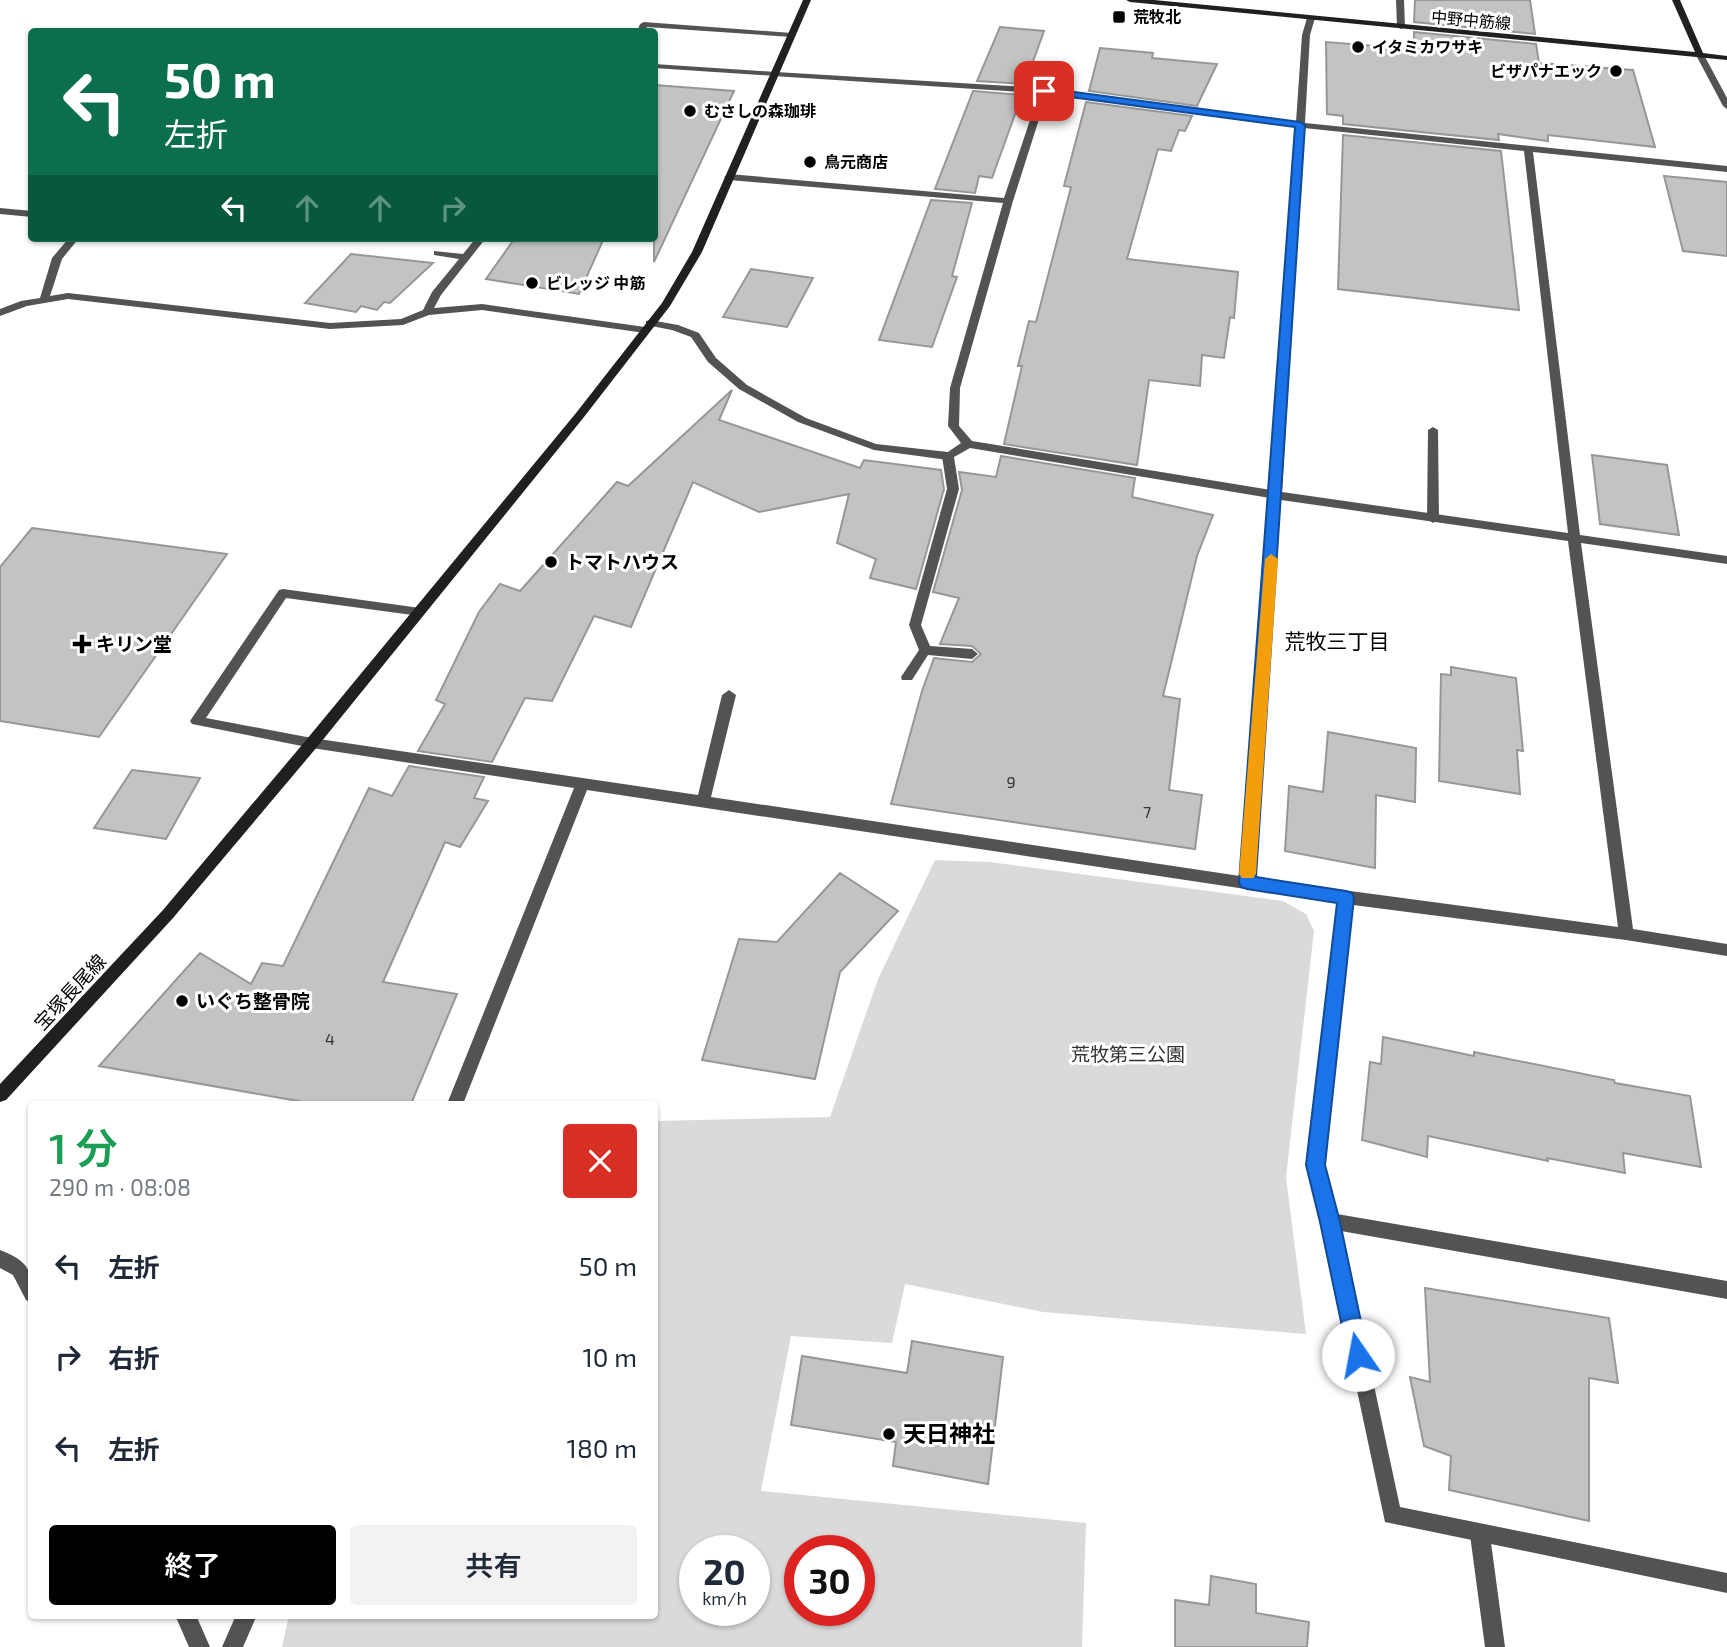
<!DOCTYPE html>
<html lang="ja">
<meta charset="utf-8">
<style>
:root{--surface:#fff;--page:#f2f2f3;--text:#1f2937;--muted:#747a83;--accent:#000}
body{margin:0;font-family:"Exo 2","Noto Sans JP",sans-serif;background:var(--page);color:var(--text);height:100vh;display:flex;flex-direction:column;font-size:26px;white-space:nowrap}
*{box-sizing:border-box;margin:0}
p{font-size:23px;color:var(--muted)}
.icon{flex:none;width:38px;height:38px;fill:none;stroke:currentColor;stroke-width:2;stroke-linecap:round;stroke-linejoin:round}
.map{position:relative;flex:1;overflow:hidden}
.drawer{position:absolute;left:28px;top:1101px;width:630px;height:518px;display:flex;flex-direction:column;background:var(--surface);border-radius:7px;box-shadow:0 2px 5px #0004}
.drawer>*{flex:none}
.banner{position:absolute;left:28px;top:28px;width:630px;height:214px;border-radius:7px;box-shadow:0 2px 5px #0004;background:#0b6e4f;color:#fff;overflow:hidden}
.speed{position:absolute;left:679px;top:1535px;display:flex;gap:14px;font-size:35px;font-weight:700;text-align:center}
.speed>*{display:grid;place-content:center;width:91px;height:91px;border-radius:50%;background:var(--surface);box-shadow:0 2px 5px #0004;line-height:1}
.speed small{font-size:18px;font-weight:400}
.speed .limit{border:10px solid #d22;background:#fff;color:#111}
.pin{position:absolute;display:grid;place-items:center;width:60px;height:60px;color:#fff;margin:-30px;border-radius:14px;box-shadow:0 4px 10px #0006}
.me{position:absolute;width:77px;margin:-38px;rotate:348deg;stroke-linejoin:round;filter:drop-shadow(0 0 5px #0008)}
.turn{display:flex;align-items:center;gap:24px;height:147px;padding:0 21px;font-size:32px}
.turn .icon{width:91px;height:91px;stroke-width:2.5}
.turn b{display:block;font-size:49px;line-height:60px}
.lanes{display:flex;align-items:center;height:66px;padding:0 21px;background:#0003;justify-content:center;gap:35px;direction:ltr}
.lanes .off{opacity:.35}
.round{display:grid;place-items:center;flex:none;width:74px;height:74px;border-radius:7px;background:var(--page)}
.summary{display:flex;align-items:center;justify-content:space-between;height:119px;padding:0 21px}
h1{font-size:42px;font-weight:600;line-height:52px;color:#1e9e55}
.cta{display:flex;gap:14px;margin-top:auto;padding:14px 21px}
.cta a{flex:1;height:80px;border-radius:7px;background:var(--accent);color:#fff;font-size:28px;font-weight:600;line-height:80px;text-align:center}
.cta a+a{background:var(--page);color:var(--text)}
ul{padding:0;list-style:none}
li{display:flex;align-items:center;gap:21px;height:91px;padding:0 21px}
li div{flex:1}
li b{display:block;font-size:26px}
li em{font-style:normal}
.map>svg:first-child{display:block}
.green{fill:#dadada;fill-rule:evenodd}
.building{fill:#c3c3c3;stroke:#979797;stroke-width:2}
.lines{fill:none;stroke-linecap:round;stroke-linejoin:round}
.lane{fill:#535353;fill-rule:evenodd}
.street{fill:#535353;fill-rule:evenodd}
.secondary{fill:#202020;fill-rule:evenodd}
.route{fill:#1a73e8;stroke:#114b97;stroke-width:2}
.slow{fill:#f59e0b}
.poi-dot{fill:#000;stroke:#fff;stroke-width:2.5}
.labels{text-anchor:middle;stroke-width:6;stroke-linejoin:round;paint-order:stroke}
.far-poi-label{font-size:16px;font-weight:bold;fill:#000;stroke:#fff;text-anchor:start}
.far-street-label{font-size:16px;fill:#000;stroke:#fff}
.number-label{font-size:16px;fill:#313131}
.poi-label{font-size:19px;font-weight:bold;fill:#000;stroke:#fff;text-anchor:start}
.street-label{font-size:19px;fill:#000;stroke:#fff}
.park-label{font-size:19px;fill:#313131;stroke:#fff}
.neighbourhood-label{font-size:21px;fill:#000;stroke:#fff}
.near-poi-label{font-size:23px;font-weight:bold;fill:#000;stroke:#fff;text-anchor:start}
</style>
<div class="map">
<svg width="1727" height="1647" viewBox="0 0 1727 1647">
<rect width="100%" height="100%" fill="#fff"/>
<!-- green -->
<path class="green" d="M935,860L989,862L1283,901L1306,914L1314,931L1286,1177L1306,1334L1043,1312L905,1284L892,1343L791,1336L761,1491L1086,1523L1082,1647H282L289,1615H654L655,1121L830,1117L878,979ZM695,1550H754V1610H695ZM800,1550H859V1610H800Z"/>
<!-- building -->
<path class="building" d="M1415,0H1530L1535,34L1414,22Z
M1000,27L1044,31L1025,84L977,81Z
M1414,32L1536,44L1539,63L1633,70L1655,147L1548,135V141L1498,134L1499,140L1343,124V116L1327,114L1326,42L1414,49Z
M1100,48L1153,53L1152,58L1217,64L1197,106L1089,91Z
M654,85L734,91L654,262Z
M973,91L1022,95L992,178L979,176L975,193L935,189Z
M1086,102L1192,116L1185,131L1179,130L1171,151L1158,149L1127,259L1238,272L1234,318L1230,317L1224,358L1202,355L1200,386L1149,380L1137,465L1004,444L1022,366H1018L1029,321L1036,322L1071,187L1064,186Z
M1343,135L1501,151L1519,310L1338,289Z
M1664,176L1727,182V256L1683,251Z
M931,200L972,203L952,276L957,277L932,347L879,340Z
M515,238H604L579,294L486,279Z
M351,254L433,263L390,303L384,302L377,310L361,306L356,312L305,303Z
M751,269L813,278L787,327L723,317Z
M732,390L719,420L860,468L864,460L941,470L944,489L916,589L870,578L876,559L837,543L849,494L759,512L693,482L631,627L594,616L552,701L525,698L492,762L418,751L445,704L436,700L479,612L500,584L520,591L617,482L628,486Z
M1592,455L1667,465L1679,535L1600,524Z
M1001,456L1135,478L1132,497L1213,515L1197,556L1163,696L1180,699L1169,790L1202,795L1195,849L891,804L922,691L934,658L972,662L981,654L972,646L940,644L959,598L933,592L962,490L959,472L996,477Z
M32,528L227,554L99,737L0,721V567Z
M1451,667L1516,678L1523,751L1517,750L1520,794L1439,781L1441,674L1451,675Z
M1328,732L1416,748L1415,802L1376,795L1375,868L1285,851L1289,786L1323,792Z
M409,766L484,777L474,798L488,801L460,847L445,842L383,982L457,994L411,1104H315L99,1066L200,953L251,984L262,963L283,966L369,788L392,796Z
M132,770L200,778L166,839L94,828Z
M840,873L898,911L840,972L815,1079L702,1060L739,939L777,942Z
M1383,1037L1474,1056V1052L1614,1080L1615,1083L1690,1096L1701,1167L1623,1153L1625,1173L1547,1158L1548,1161L1428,1136L1427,1157L1362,1140L1370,1062L1381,1064Z
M1425,1288L1609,1318L1618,1383L1589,1378V1521L1449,1490L1451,1456L1424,1446L1410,1377L1430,1382Z
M912,1341L1003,1357L988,1484L893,1466L896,1442L791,1425L802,1356L907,1373Z
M1211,1576L1256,1584V1613L1309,1622L1307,1647H1175V1600L1209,1605Z"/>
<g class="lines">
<!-- lane -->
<path class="lane" d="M644,22L792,33L796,35L792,37L647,27L645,32H637L640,24Z
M654,64L776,72L780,74L776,76L654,68Z
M650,320L678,325L699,333L716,358L747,385L806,418L876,444L948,452L954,456L948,460L874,450L798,422L739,389L708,362L691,337L672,330L646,325V321Z
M1433,427L1438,430L1439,519L1433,523L1427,519L1428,430Z
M283,589L420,608L426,612L420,616L286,598L206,718L312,738L319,743L317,747L312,748L192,724L190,721L192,718L279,590Z
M1480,1525L1487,1528L1490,1535L1505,1647H1485L1470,1535L1473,1528Z"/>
<!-- street -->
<path class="street" d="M1396,0H1404L1405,27L1401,29L1397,27Z
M1311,16L1315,18L1310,35L1305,123L1727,166V172L1533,152L1580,535L1727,556V564L1581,543L1633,929L1727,944V956L1626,940L1353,905L1323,1165L1337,1214L1727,1281V1299L1341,1231L1400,1507L1727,1573V1593L1385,1522L1321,1221L1307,1165L1338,903L587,790L463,1104H447L574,788L312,748L305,743L312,738L698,795L722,695L729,690L736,695L711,797L1240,876L1270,498L970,448L954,457L959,489L921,625L930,646L972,649L978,654L972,659L928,655L912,680H902L901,677L919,650L909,625L947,489L942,456L961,443L948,426L950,388L1003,203L729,180L724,177L729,174L1004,198L1039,93L773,76V72H776L1044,88L1296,122L1302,35L1307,18ZM1047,94L1296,127L1271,490L972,441L959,426L960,388L1013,201ZM1304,128L1524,151L1568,533L1282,492ZM1281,500L1568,541L1618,927L1254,878Z
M1697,53L1704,55L1727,98V109L1723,106L1696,55Z
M0,208L32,211V217L0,214Z
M69,238H79L62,259L50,296L68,293L330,323L401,319L423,310L432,292L459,259L434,255V251L463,254L476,238H486L441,295L434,308L482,304L645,327L650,330L645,333L482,310L429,315L403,325L330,329L68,299L27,306L0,316V309L21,301L40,298L52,258Z
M0,1250C31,1262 32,1271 32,1303L26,1300L13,1275L0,1268Z
M175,1615H196L210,1647H189Z
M236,1615H257L243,1647H222Z"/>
<!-- secondary -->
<path class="secondary" d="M803,0H811L702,252L670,306L584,417L317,747L173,918L6,1100L0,1102V1084L163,910L307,739L576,413L662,303L692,252Z
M1126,0H1154L1695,52L1672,0H1680L1703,53L1727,56V60L1130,2Z"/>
</g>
<!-- route -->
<path class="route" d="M1044,88L1300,122L1305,125L1256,877L1346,891L1352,893L1354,898L1325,1165L1340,1222L1368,1355L1365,1362L1358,1365L1351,1362L1348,1355L1320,1222L1306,1165L1337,903L1247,889L1241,887L1239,882L1295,127L1041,93V89Z"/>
<!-- slow -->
<path class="slow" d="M1271,554L1278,559L1256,874L1253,878H1242L1239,874L1265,559Z"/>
<!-- markers -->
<g class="poi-dot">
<rect x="1112" y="10" width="14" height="14" rx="3.5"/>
<circle cx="1358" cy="47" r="7"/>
<circle cx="1616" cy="71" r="7"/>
<circle cx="690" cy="111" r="7"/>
<circle cx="810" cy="162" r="7"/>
<circle cx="532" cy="283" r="7"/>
<circle cx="551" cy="562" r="7"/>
<path d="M78.5 633.5h7v7h7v7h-7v7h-7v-7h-7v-7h7z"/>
<circle cx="182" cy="1001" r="7"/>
<circle cx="889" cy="1434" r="7"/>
</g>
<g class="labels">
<!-- far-poi labels -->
<g class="far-poi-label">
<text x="1133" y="23">荒牧北</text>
<text x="1372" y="53">イタミカワサキ</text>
<text x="1602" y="77" text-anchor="end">ビザパナエック</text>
<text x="704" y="117">むさしの森珈琲</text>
<text x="824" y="168">鳥元商店</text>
<text x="546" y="289">ビレッジ 中筋</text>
</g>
<!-- far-street labels -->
<g class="far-street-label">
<text transform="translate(1471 20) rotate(5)" y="6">中野中筋線</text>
</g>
<!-- number labels -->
<g class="number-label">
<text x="1011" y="788">9</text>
<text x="1147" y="818">7</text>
<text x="330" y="1045">4</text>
</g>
<!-- poi labels -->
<g class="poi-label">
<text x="565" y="569">トマトハウス</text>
<text x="96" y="651">キリン堂</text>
<text x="196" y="1008">いぐち整骨院</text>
</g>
<!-- street labels -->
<g class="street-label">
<text transform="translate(70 992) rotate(-47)" y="7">宝塚長尾線</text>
</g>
<!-- park labels -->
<g class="park-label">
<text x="1128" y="1061">荒牧第三公園</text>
</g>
<!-- neighbourhood labels -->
<g class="neighbourhood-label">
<text x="1337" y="649">荒牧三丁目</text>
</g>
<!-- near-poi labels -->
<g class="near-poi-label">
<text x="903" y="1442">天日神社</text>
</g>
</g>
</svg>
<div class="speed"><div>20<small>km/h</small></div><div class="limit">30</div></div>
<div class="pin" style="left:1044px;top:91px;background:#d93025"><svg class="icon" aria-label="arrive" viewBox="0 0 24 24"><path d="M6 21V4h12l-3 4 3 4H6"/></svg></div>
<svg class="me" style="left:1358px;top:1355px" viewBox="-20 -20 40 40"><circle r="19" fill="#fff"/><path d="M0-13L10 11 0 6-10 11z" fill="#1a73e8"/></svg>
<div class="banner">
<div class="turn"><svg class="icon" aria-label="left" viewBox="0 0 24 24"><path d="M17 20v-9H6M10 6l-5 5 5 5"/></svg><div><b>50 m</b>左折</div></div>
<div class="lanes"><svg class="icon" aria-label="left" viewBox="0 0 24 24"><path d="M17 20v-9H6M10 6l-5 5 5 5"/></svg><svg class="icon off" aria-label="ahead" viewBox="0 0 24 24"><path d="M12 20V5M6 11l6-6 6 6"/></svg><svg class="icon off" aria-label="ahead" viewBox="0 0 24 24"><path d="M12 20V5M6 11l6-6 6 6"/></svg><svg class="icon off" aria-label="right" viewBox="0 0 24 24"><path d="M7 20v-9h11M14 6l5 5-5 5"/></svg></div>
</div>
<section class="drawer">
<div class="summary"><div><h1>1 分</h1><p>290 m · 08:08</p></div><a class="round" style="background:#d93025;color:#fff"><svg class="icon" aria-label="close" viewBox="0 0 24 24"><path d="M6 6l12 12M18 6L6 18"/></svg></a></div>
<ul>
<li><svg class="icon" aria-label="left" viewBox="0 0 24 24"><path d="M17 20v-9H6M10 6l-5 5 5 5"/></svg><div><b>左折</b></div><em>50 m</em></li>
<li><svg class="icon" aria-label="right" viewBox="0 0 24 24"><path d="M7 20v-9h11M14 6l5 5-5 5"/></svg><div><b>右折</b></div><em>10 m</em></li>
<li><svg class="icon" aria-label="left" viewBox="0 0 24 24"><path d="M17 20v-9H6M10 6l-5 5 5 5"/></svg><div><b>左折</b></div><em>180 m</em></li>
</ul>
<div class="cta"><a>終了</a><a>共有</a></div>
</section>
</div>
